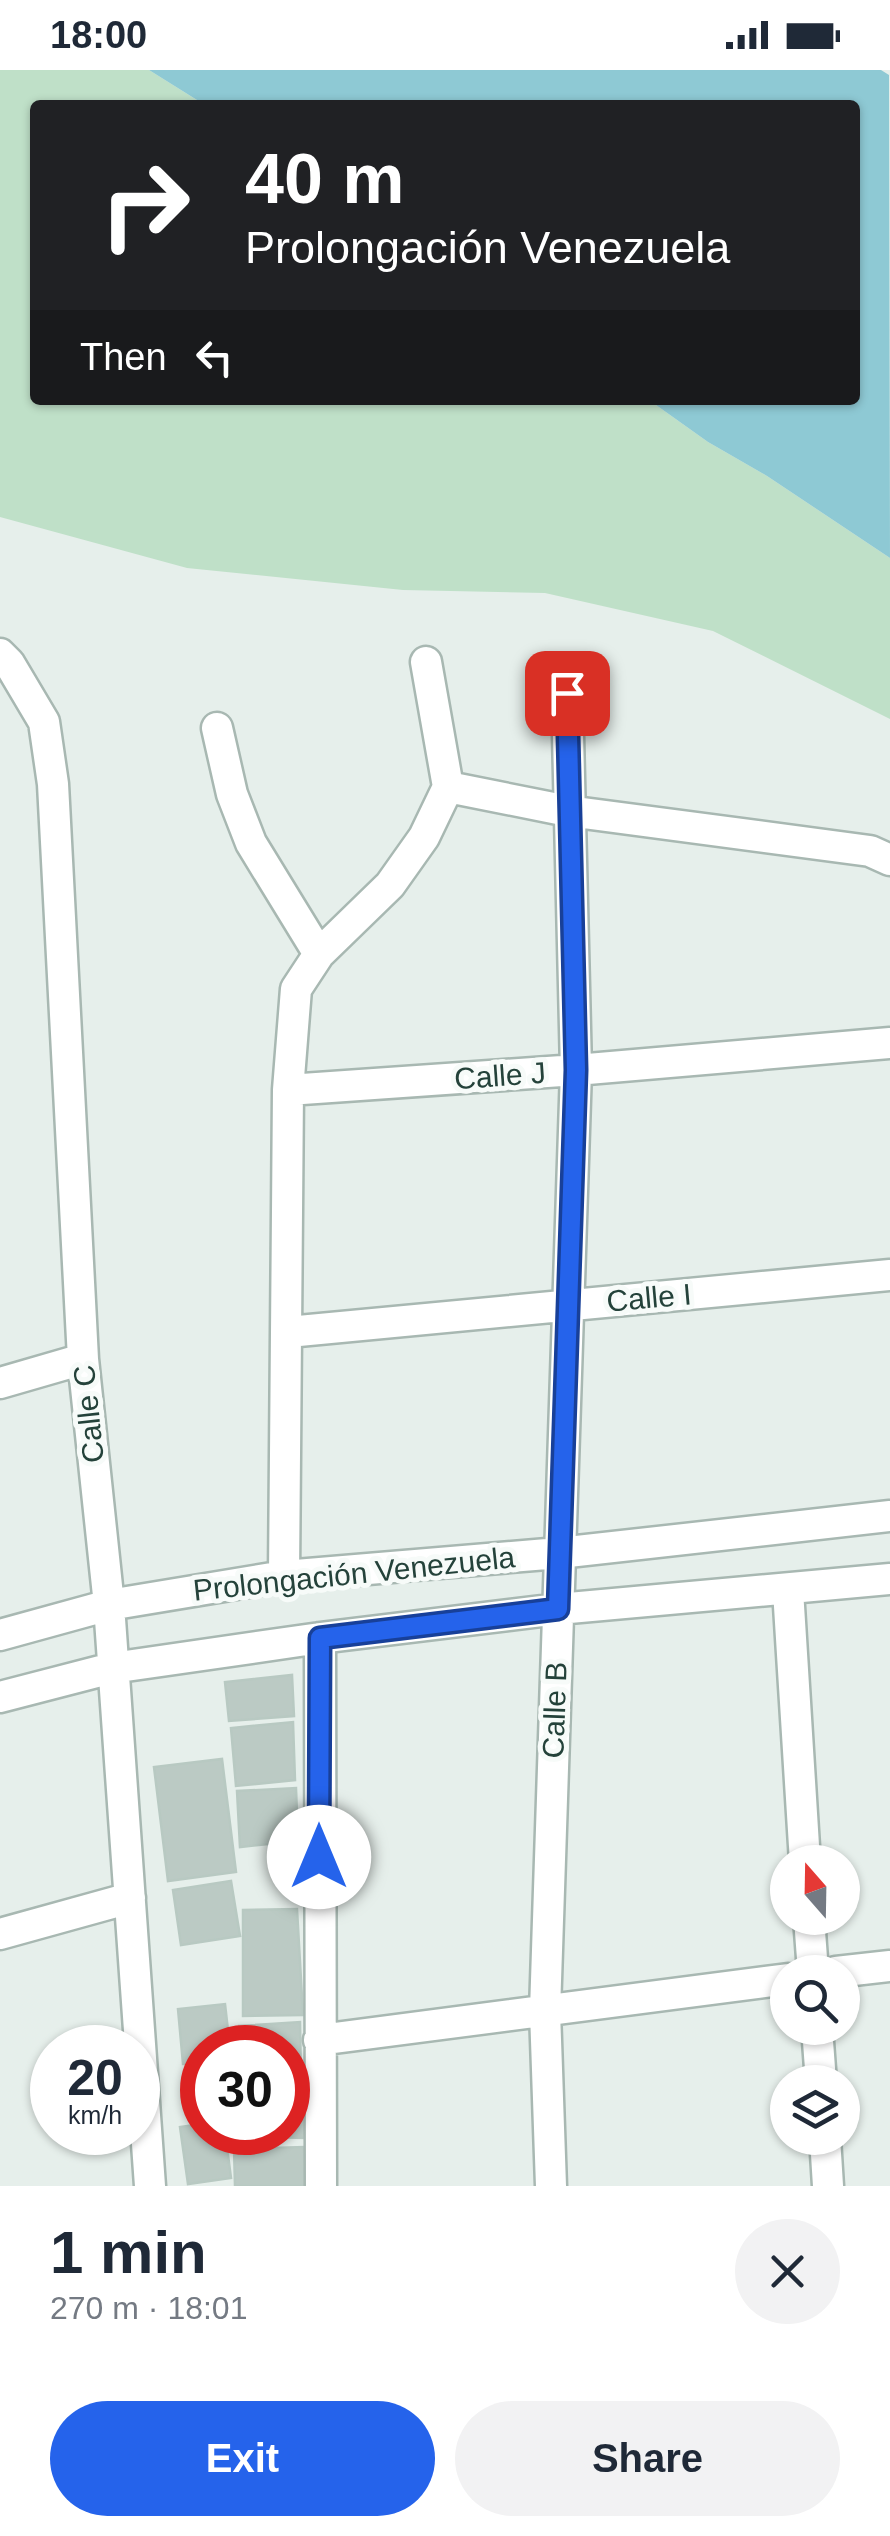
<!DOCTYPE html>
<meta charset="utf-8">
<style>
:root{--surface:#fff;--page:#f2f2f3;--text:#1f2937;--muted:#747a83;--accent:#2563eb}
body{margin:0;font-family:Arial,sans-serif;background:var(--page);color:var(--text);height:100vh;display:flex;flex-direction:column;font-size:38px;white-space:nowrap}
*{box-sizing:border-box;margin:0}
p{font-size:32px;color:var(--muted)}
.icon{flex:none;width:55px;height:55px;fill:none;stroke:currentColor;stroke-width:2;stroke-linecap:round;stroke-linejoin:round}
.map{position:relative;height:2116px;overflow:hidden}
.side{display:flex;flex-direction:column;background:var(--surface);flex:1}
.side>*{flex:none}
.top-card{position:absolute;left:30px;top:30px;width:830px;height:305px;border-radius:10px;box-shadow:0 2px 8px #0004;background:#202124;color:#fff;overflow:hidden}
.needle{width:65px;rotate:340deg}
.fabs{position:absolute;left:770px;top:1775px;display:grid;gap:20px}
.fabs a{display:grid;place-items:center;width:90px;height:90px;border-radius:50%;background:var(--surface);box-shadow:0 2px 8px #0004;font-size:50px}
.speed{position:absolute;left:30px;top:1955px;display:flex;gap:20px;font-size:50px;font-weight:700;text-align:center}
.speed>*{display:grid;place-content:center;width:130px;height:130px;border-radius:50%;background:var(--surface);box-shadow:0 2px 8px #0004;line-height:1}
.speed small{font-size:25px;font-weight:400}
.speed .limit{border:15px solid #d22;background:#fff;color:#111}
.pin{position:absolute;display:grid;place-items:center;width:85px;height:85px;color:#fff;margin:-42px;border-radius:20px;box-shadow:0 5px 15px #0006}
.me{position:absolute;width:110px;margin:-55px;rotate:0deg;stroke-linejoin:round;filter:drop-shadow(0 0 8px #0008)}
.turn{display:flex;align-items:center;gap:35px;height:210px;padding:0 50px;font-size:45px}
.turn .icon{width:130px;height:130px;stroke-width:2.5}
.turn b{display:block;font-size:70px;line-height:85px}
.then{display:flex;align-items:center;height:95px;padding:0 50px;background:#0003;gap:20px;font-size:38px}
.round{display:grid;place-items:center;flex:none;width:105px;height:105px;border-radius:52px;background:var(--page)}
.headline{display:flex;align-items:center;justify-content:space-between;height:170px;padding:0 50px}
h1{font-size:60px;font-weight:700;line-height:75px}
.primary-button{display:flex;gap:20px;margin-top:auto;padding:20px 50px}
.primary-button a{flex:1;height:115px;border-radius:60px;background:var(--accent);color:#fff;font-size:40px;font-weight:700;line-height:115px;text-align:center}
.primary-button a+a{background:var(--page);color:var(--text)}
.status{display:flex;justify-content:space-between;align-items:center;height:70px;padding:0 50px;background:var(--surface);direction:ltr}
.status svg{height:28px;fill:currentColor}
.map>svg:first-child{display:block}
.green{fill:#bfe0c8}
.water{fill:#8ec9d4}
.building{fill:#bbcac4;stroke:#b8c9c2;stroke-width:2.5}
.lines{fill:none;stroke-linecap:round;stroke-linejoin:round}
.minor-casing{stroke:#a8b8b2;stroke-width:35}
.minor{stroke:#fff;stroke-width:30}
.route-casing{stroke:#184099;stroke-width:25}
.route{stroke:#2563eb;stroke-width:18}
.labels{text-anchor:middle;stroke-width:10;stroke-linejoin:round;paint-order:stroke}
.street-label{font-size:30px;fill:#24423a;stroke:#f7fbf9}
</style>
<div class="status"><b>18:00</b><svg viewBox="0 0 49 12"><path d="M0 12V9h3v3zM5 12V6h3v6zM10 12V3h3v9zM15 12V0h3v12zM26 1h20v11H26zM47 4h2v5h-2z"/></svg></div>
<div class="map">
<svg width="890" height="2116" viewBox="0 0 890 2116">
<rect width="100%" height="100%" fill="#e6efeb"/>
<!-- green -->
<path class="green" d="M0,0H149L205,35H35V330H649L708,372L767,406L890,488V649L713,561L545,523L403,520L187,498L0,447Z"/>
<!-- water -->
<path class="water" d="M149,0H881L889,5L890,488L767,406L708,372L649,330H855V35H205Z"/>
<!-- building -->
<path class="building" d="M292,1605L294,1646L229,1651L225,1612Z
M293,1652L295,1710L236,1716L231,1658Z
M222,1689L236,1802L168,1811L154,1697Z
M296,1718L298,1771L240,1777L237,1721Z
M231,1811L240,1866L181,1875L173,1820Z
M297,1839L303,1945L243,1946V1840Z
M225,1934L230,1978H202V1993L183,1994L178,1939Z
M300,1952L301,2010L288,2011V1978H240L239,1956Z
M288,2017L301,2018L305,2068L227,2066V2062H288Z
M202,2054V2062H225L231,2108L188,2114L180,2057Z
M304,2077L305,2116H235L234,2079Z"/>
<g class="lines">
<defs>
<path id="minor" d="M0,584L9,593L44,652L53,714L83,1289L109,1535L150,2116
M217,658L232,724L251,773L319,884
M448,717L568,741L870,781L890,790
M288,1020L576,1000L890,973
M288,1262L890,1205
M0,1313L83,1289
M284,1506L288,1020L296,919L319,884L390,815L424,767L448,717L426,592
M788,1520L805,1792
M0,1565L109,1535L284,1506L559,1483L890,1446
M320,1568L321,2116
M0,1627L112,1598L320,1568L558,1539L890,1509
M809,1848L813,1902
M0,1864L130,1828
M836,1902L890,1896
M817,1958L821,2012
M319,1970L788,1909
M825,2068L828,2116
M551,2116L545,1941L576,1000L567,623"/>
</defs>
<!-- minor casing -->
<use href="#minor" class="minor-casing"/>
<!-- minor -->
<use href="#minor" class="minor"/>
</g>
<g class="lines">
<defs>
<path id="route" d="M319,1787L320,1568L558,1539L576,1000L567,623"/>
</defs>
<!-- route casing -->
<use href="#route" class="route-casing"/>
<!-- route -->
<use href="#route" class="route"/>
</g>
<g class="labels">
<!-- street labels -->
<g class="street-label">
<text transform="translate(500 1006) rotate(-4)" y="10">Calle J</text>
<text transform="translate(649 1228) rotate(-5)" y="10">Calle I</text>
<text transform="translate(89 1344) rotate(-96)" y="10">Calle C</text>
<text transform="translate(354 1504) rotate(-6)" y="10">Prolongación Venezuela</text>
<text transform="translate(555 1640) rotate(-88)" y="10">Calle B</text>
</g>
</g>
</svg>
<div class="fabs">
<a><svg class="needle" viewBox="-14 -14 28 28"><path d="M0-13l5 13h-10z" fill="#e53935"/><path d="M0 13l5-13h-10z" fill="#747a83"/></svg></a>
<a><svg class="icon" aria-label="search" viewBox="0 0 24 24"><circle cx="10" cy="10" r="6"/><path d="M15 15l6 6"/></svg></a>
<a><svg class="icon" aria-label="layers" viewBox="0 0 24 24"><path d="M12 4l9 5-9 5-9-5zM3 14l9 5 9-5"/></svg></a>
</div>
<div class="speed"><div>20<small>km/h</small></div><div class="limit">30</div></div>
<div class="pin" style="left:567px;top:623px;background:#d93025"><svg class="icon" aria-label="arrive" viewBox="0 0 24 24"><path d="M6 21V4h12l-3 4 3 4H6"/></svg></div>
<svg class="me" style="left:319px;top:1787px" viewBox="-20 -20 40 40"><circle r="19" fill="#fff"/><path d="M0-13L10 11 0 6-10 11z" fill="#2563eb"/></svg>
<div class="top-card">
<div class="turn"><svg class="icon" aria-label="right" viewBox="0 0 24 24"><path d="M7 20v-9h11M14 6l5 5-5 5"/></svg><div><b>40 m</b>Prolongación Venezuela</div></div>
<div class="then">Then<svg class="icon" aria-label="left" viewBox="0 0 24 24"><path d="M17 20v-9H6M10 6l-5 5 5 5"/></svg></div>
</div>
</div>
<section class="side">
<div class="headline"><div><h1>1 min</h1><p>270 m · 18:01</p></div><a class="round"><svg class="icon" aria-label="close" viewBox="0 0 24 24"><path d="M6 6l12 12M18 6L6 18"/></svg></a></div>
<div class="primary-button"><a>Exit</a><a>Share</a></div>
</section>
